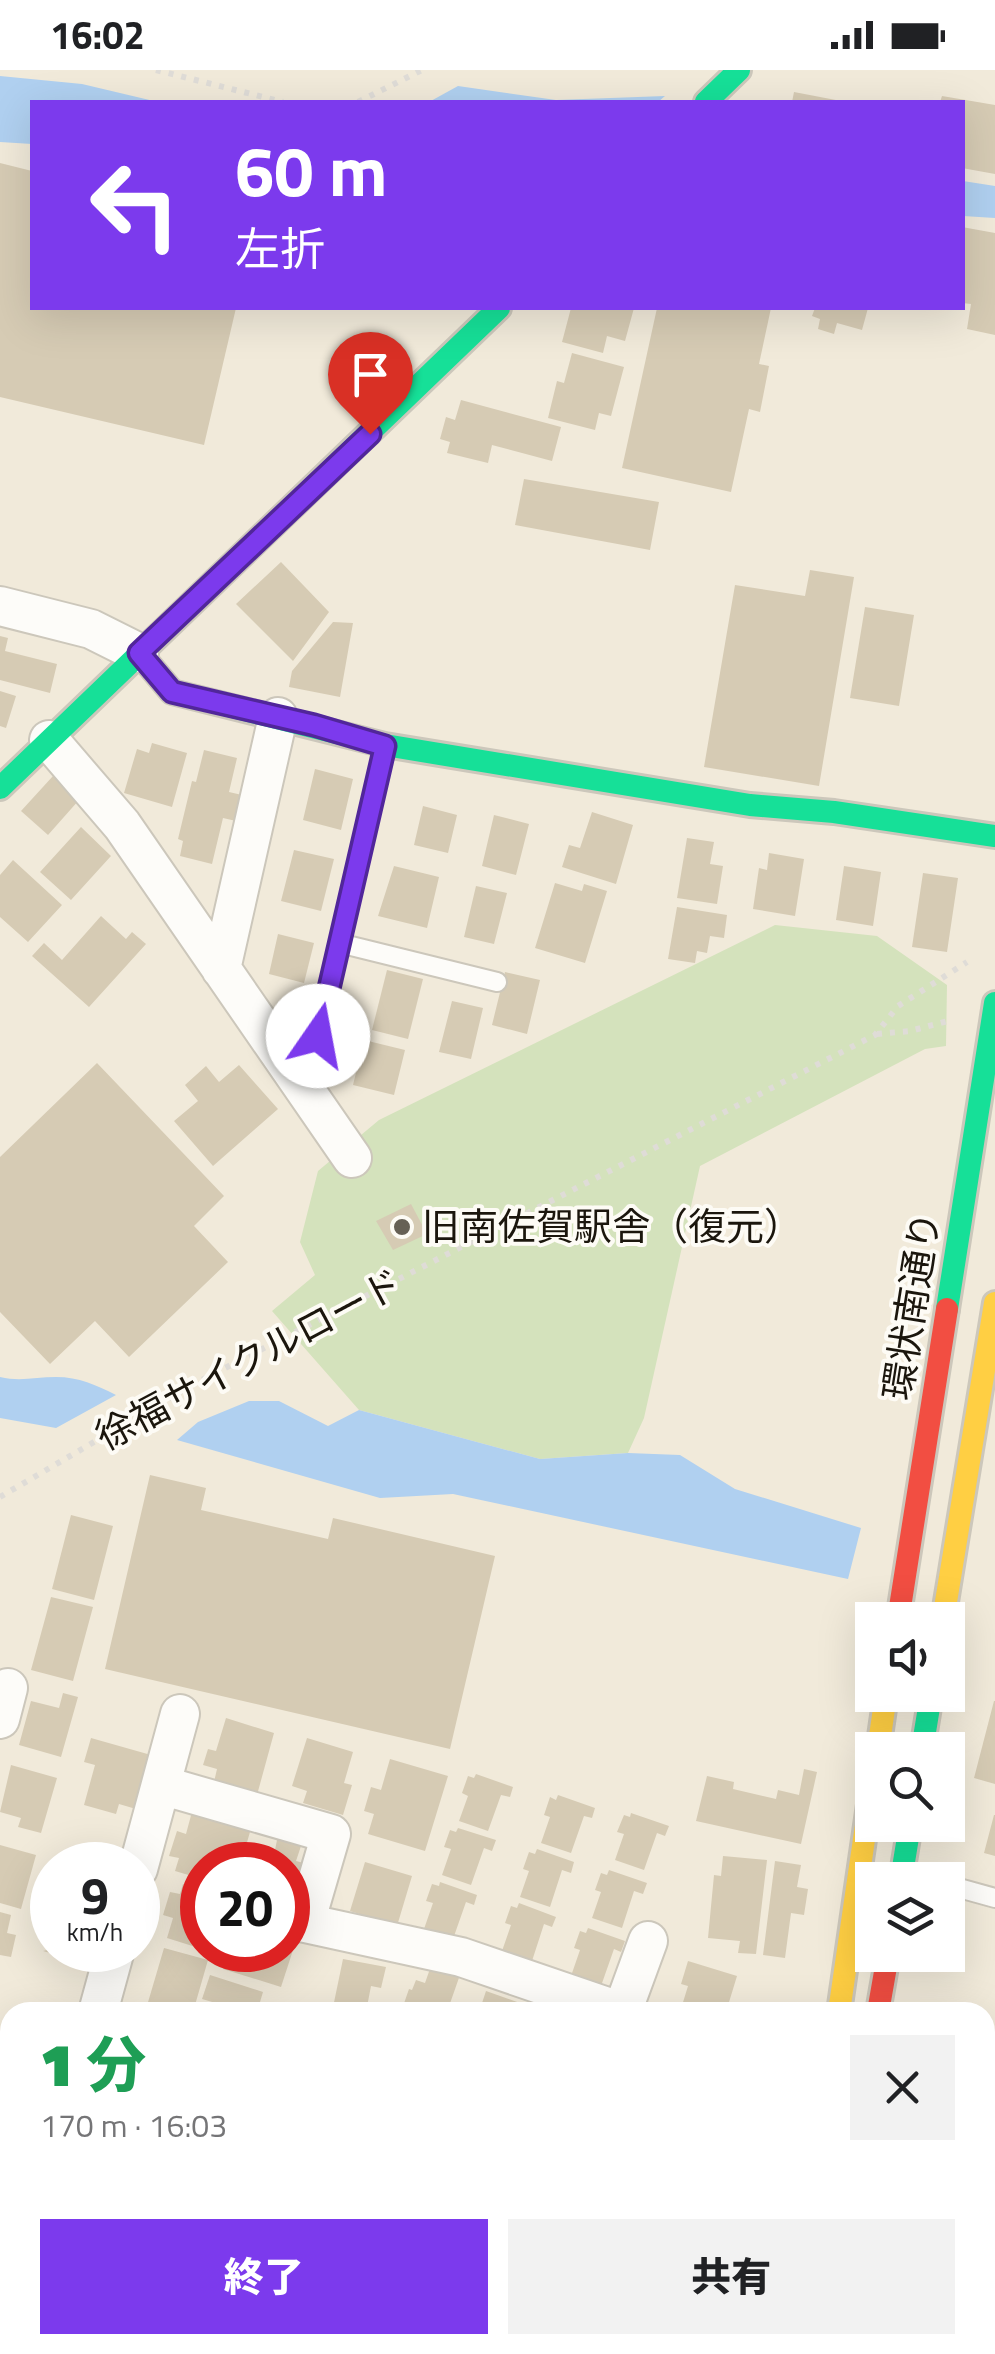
<!DOCTYPE html>
<html lang="ja">
<meta charset="utf-8">
<style>
:root{--surface:#fff;--page:#f2f2f2;--text:#202124;--muted:#757577;--accent:#7c3aed}
body{margin:0;font-family:"Titillium Web","Noto Sans JP",sans-serif;background:var(--page);color:var(--text);height:100vh;display:flex;flex-direction:column;font-size:38px;white-space:nowrap}
*{box-sizing:border-box;margin:0}
p{font-size:32px;color:var(--muted)}
.icon{flex:none;width:55px;height:55px;fill:none;stroke:currentColor;stroke-width:2;stroke-linecap:round;stroke-linejoin:round}
.map{position:relative;flex:1;overflow:hidden}
.panel{position:absolute;left:0px;top:1932px;width:995px;height:352px;display:flex;flex-direction:column;background:var(--surface);border-radius:30px 30px 0 0;box-shadow:0 10px 40px #0002}
.panel>*{flex:none}
.hud{position:absolute;left:30px;top:30px;width:935px;height:210px;border-radius:0px;box-shadow:0 10px 40px #0002;background:#7c3aed;color:#fff;overflow:hidden}
.controls{position:absolute;left:855px;top:1532px;display:grid;gap:20px}
.controls a{display:grid;place-items:center;width:110px;height:110px;border-radius:0px;background:var(--surface);box-shadow:0 10px 40px #0002;font-size:50px}
.speed{position:absolute;left:30px;top:1772px;display:flex;gap:20px;font-size:50px;font-weight:700;text-align:center}
.speed>*{display:grid;place-content:center;width:130px;height:130px;border-radius:50%;background:var(--surface);box-shadow:0 10px 40px #0002;line-height:1}
.speed small{font-size:25px;font-weight:400}
.speed .limit{border:15px solid #d22;background:#fff;color:#111}
.pin{position:absolute;display:grid;place-items:center;width:85px;height:85px;color:#fff;margin:-102px -42px;border-radius:50% 50% 50% 0;rotate:-45deg;box-shadow:0 0 10px #0007}
.pin .icon{rotate:45deg}
.me{position:absolute;width:110px;margin:-55px;rotate:12deg;stroke-linejoin:round;filter:drop-shadow(0 0 8px #0008)}
.turn{display:flex;align-items:center;gap:35px;height:210px;padding:0 40px;font-size:45px}
.turn .icon{width:130px;height:130px;stroke-width:2.5}
.turn b{display:block;font-size:70px;line-height:85px}
.round{display:grid;place-items:center;flex:none;width:105px;height:105px;border-radius:0px;background:var(--page)}
.summary{display:flex;align-items:center;justify-content:space-between;height:170px;padding:0 40px}
h1{font-size:60px;font-weight:800;line-height:75px;color:#1e9e55}
.action{display:flex;gap:20px;margin-top:auto;padding:20px 40px}
.action a{flex:1;height:115px;border-radius:0px;background:var(--accent);color:#fff;font-size:40px;font-weight:800;line-height:115px;text-align:center}
.action a+a{background:var(--page);color:var(--text)}
.status{display:flex;justify-content:space-between;align-items:center;height:70px;padding:0 50px;background:var(--surface);direction:ltr}
.status svg{height:28px;fill:currentColor}
.map>svg:first-child{display:block}
.green{fill:#d4e2bc}
.water{fill:#b0d0f0}
.building{fill:#d6cbb4}
.lines{fill:none;stroke-linecap:round;stroke-linejoin:round}
.lane-casing{stroke:#ccc7bb;stroke-width:22}
.street-casing{stroke:#ccc7bb;stroke-width:42}
.fast-casing{stroke:#ccc7bb;stroke-width:28}
.slow-casing{stroke:#ccc7bb;stroke-width:28}
.jam-casing{stroke:#ccc7bb;stroke-width:28}
.path{stroke:#dfdcd7;stroke-width:6;stroke-dasharray:5 8;stroke-linecap:butt}
.lane{stroke:#fdfcf9;stroke-width:18}
.street{stroke:#fdfcf9;stroke-width:38}
.fast{stroke:#16e098;stroke-width:22}
.slow{stroke:#ffcf43;stroke-width:22}
.jam{stroke:#f24e42;stroke-width:22}
.route-casing{stroke:#51269a;stroke-width:25}
.route{stroke:#7c3aed;stroke-width:18}
.poi-dot{fill:#666055;stroke:#fdfbf5;stroke-width:4}
.labels{text-anchor:middle;stroke-width:8;stroke-linejoin:round;paint-order:stroke}
.poi-label{font-size:38px;fill:#1b160d;stroke:#fdfbf5;text-anchor:start}
.street-label{font-size:38px;fill:#1b160d;stroke:#fdfbf5}
</style>
<div class="status"><b>16:02</b><svg viewBox="0 0 49 12"><path d="M0 12V9h3v3zM5 12V6h3v6zM10 12V3h3v9zM15 12V0h3v12zM26 1h20v11H26zM47 4h2v5h-2z"/></svg></div>
<div class="map">
<svg width="995" height="2284" viewBox="0 0 995 2284">
<rect width="100%" height="100%" fill="#f1eada"/>
<!-- green -->
<path class="green" d="M775,855L877,866L947,915L946,976L925,979L700,1096L644,1348L628,1383L540,1389L359,1340L272,1241L315,1205L300,1172L318,1101L379,1050Z"/>
<!-- water -->
<path class="water" d="M0,6L82,14L158,32H32V74L0,72Z
M458,16L556,30L665,26L658,32H429Z
M963,111L995,116V148L963,146Z
M0,1307C20,1312 36,1307 56,1307C79,1307 96,1315 116,1325L56,1358L0,1348Z
M249,1331H279L328,1356L359,1340L540,1389L628,1383L680,1385L735,1419L861,1458L848,1509L453,1424L380,1428L177,1370L198,1352Z"/>
<!-- building -->
<path class="building" d="M794,22L841,31V32H792Z
M942,26L995,35V104L962,98V32H940Z
M0,93L32,101V238H236L204,375L0,327Z
M962,157L995,163V265L967,259L971,234L962,233Z
M571,238H634L625,271L607,266L603,283L562,272Z
M657,238H771L759,294L769,296L760,342L749,339L731,422L622,398Z
M815,238H868L862,260L837,253L834,264L818,259L820,249L812,246Z
M572,283L624,297L611,346L599,343L595,360L548,348L557,311L564,313Z
M461,330L561,357L552,391L492,375L488,393L447,383L450,372L440,369L446,347L455,350Z
M524,409L659,432L650,480L515,455Z
M281,492L329,542L293,591L236,534Z
M810,500L854,507L819,716L704,697L735,515L805,526Z
M865,537L914,545L899,636L850,628Z
M333,552L353,553L340,627L289,617L292,601Z
M0,566L8,568L5,581L57,594L50,623L0,610Z
M0,621L16,626L6,658L0,656Z
M152,673L187,683L172,737L124,723L137,679L149,683Z
M204,680L237,688L229,722L242,725L236,751L223,748L212,794L180,786L183,771L178,769L192,711L196,712Z
M315,699L353,709L341,760L303,750Z
M53,706L79,730L48,765L21,741Z
M423,736L457,745L448,783L414,775Z
M592,742L633,755L616,814L562,797L569,775L580,778Z
M494,745L529,754L516,805L482,796Z
M81,757L111,786L71,830L40,802Z
M687,768L714,772L710,794L723,796L717,834L677,828Z
M294,780L334,789L321,841L281,831Z
M769,783L804,789L795,846L753,839L759,798L767,800Z
M13,790L62,835L28,872L0,847V805Z
M394,796L439,807L427,858L378,846Z
M844,796L881,802L873,856L836,850Z
M923,803L958,808L947,882L912,877Z
M555,813L582,821L584,814L607,821L585,893L535,878Z
M476,816L507,823L494,874L464,867Z
M677,837L727,845L724,868L710,866L707,883L697,881L695,893L668,889Z
M101,846L126,869L132,862L146,874L89,937L32,886L44,873L62,890Z
M278,864L314,873L304,913L269,904Z
M387,900L423,909L408,969L372,960Z
M505,902L540,910L527,964L492,955Z
M452,931L483,938L471,989L439,982Z
M364,970L405,980L394,1025L353,1015Z
M97,993L224,1126L194,1156L228,1192L129,1287L95,1251L50,1294L0,1242V1087Z
M239,995L278,1039L213,1096L174,1051L198,1031L185,1015L206,996L219,1012Z
M411,1134L427,1164L393,1180L376,1151Z
M150,1405L206,1418L201,1440L328,1469L333,1448L495,1486L450,1679L105,1599Z
M71,1445L113,1456L94,1530L52,1519Z
M51,1527L93,1537L73,1611L31,1600Z
M63,1623L78,1627L61,1687L19,1675L31,1631L59,1638Z
M994,1631H995V1714L974,1708Z
M226,1648L274,1663L257,1725L214,1712L217,1699L203,1695L208,1679L216,1681Z
M91,1668L151,1685L136,1739L119,1734L116,1744L84,1735L95,1695L84,1692Z
M307,1668L353,1682L344,1713L352,1715L343,1745L303,1733L307,1721L292,1716Z
M390,1689L448,1706L425,1781L368,1764L374,1744L364,1741L371,1717L381,1720Z
M11,1695L57,1708L41,1763L18,1757L21,1748L0,1742Z
M804,1699L817,1702L801,1774L696,1751L707,1706L734,1712L733,1719L776,1729L778,1720L799,1725Z
M476,1704L513,1717L510,1727L501,1725L488,1761L459,1751L468,1726L462,1723L468,1706L474,1708Z
M558,1725L595,1738L592,1748L584,1746L571,1783L541,1773L550,1747L544,1745L550,1727L556,1730Z
M193,1738L252,1755L241,1793L234,1790L232,1795H202V1809L175,1801L179,1788L169,1786L177,1761L186,1764Z
M631,1743L669,1756L665,1766L657,1763L644,1800L615,1790L624,1764L617,1762L624,1745L630,1747Z
M994,1745H995V1786L984,1783Z
M458,1758L496,1770L492,1781L484,1778L471,1815L442,1805L451,1779L444,1777L450,1760L456,1762Z
M279,1760L304,1767L296,1791L304,1793L288,1843V1795H272Z
M0,1775L36,1785L21,1839L0,1833Z
M82,1775L125,1787L122,1795H77Z
M537,1779L574,1792L571,1803L562,1800L550,1837L520,1827L529,1801L523,1799L529,1782L535,1784Z
M723,1786L767,1790L756,1884L738,1883L740,1871L708,1868L714,1805L721,1806Z
M775,1791L801,1795L797,1817L808,1819L804,1845L791,1843L785,1888L763,1885Z
M365,1792L412,1806L397,1856L350,1841Z
M609,1800L647,1813L643,1824L634,1821L622,1858L592,1848L601,1822L595,1820L601,1803L607,1805Z
M440,1812L477,1825L474,1835L466,1832L453,1869L424,1859L433,1833L426,1831L432,1814L439,1816Z
M183,1814L202,1819V1879L167,1868L173,1848L163,1845L170,1822L180,1824Z
M519,1833L556,1847L552,1857L544,1854L532,1891L502,1881L511,1855L505,1853L511,1836L517,1838Z
M0,1842L11,1845L7,1863L16,1865L11,1887L0,1885Z
M588,1858L625,1871L621,1882L614,1879L601,1916L571,1906L580,1880L574,1878L580,1861L586,1863Z
M51,1865L52,1880H100L96,1896L43,1881L47,1880Z
M288,1875L294,1877L281,1917L223,1899L230,1880H288Z
M164,1878L208,1890L193,1942H159L146,1939Z
M343,1889L386,1897L381,1918L371,1916L366,1942H332Z
M688,1891L737,1906L726,1942H680L688,1916L681,1914Z
M432,1893L461,1902L447,1942H401L409,1919L412,1920L416,1910L425,1913Z
M210,1905L263,1922L257,1942H246L202,1929Z
M486,1921L534,1938L532,1942H479Z
M985,1961L995,1963V2051L985,2048Z
M0,2036L10,2038L2,2092L0,2091Z
M995,2229V2284H979L982,2275H985V2262Z
M601,2275H635L633,2284H599Z
M638,2275H673L671,2284H637Z
M678,2275H705L703,2284H676Z
M708,2275H738L736,2284L707,2278Z
M888,2275H937L936,2278L953,2283L885,2284Z
M97,2277L131,2282V2284H96Z"/>
<g class="lines">
<defs>
<path id="lane" d="M339,873L497,912
M293,1003L318,966L384,681
M948,1815L995,1828"/>
<path id="street" d="M0,536L91,559L139,583
M49,670L122,755L352,1088
M221,899L278,647
M0,1649L8,1618
M161,1715L331,1764L305,1853L461,1887L622,1942
M138,1799L180,1644
M98,1942L115,1880
M622,1942L648,1871
M0,2009L10,2011
M10,2198L1,2240L10,2241
M985,2201L995,2205
M232,2275L292,2284"/>
<path id="fast" d="M706,32L739,0
M139,583L172,622L385,675L750,735L834,742L995,766
M0,718L499,238
M947,1239L995,933
M922,1680L931,1625
M901,1810L910,1755
M813,2284L815,2275"/>
<path id="slow" d="M943,1550L995,1233
M878,1680L886,1625
M839,1942L872,1714"/>
<path id="jam" d="M898,1550L947,1239
M878,1942L888,1885"/>
</defs>
<!-- lane casing -->
<use href="#lane" class="lane-casing"/>
<!-- street casing -->
<use href="#street" class="street-casing"/>
<!-- fast casing -->
<use href="#fast" class="fast-casing"/>
<!-- slow casing -->
<use href="#slow" class="slow-casing"/>
<!-- jam casing -->
<use href="#jam" class="jam-casing"/>
<!-- path -->
<path class="path" d="M156,0L283,32
M358,32L422,0
M877,964L910,961L952,950
M0,1427L188,1317L875,965L898,936L967,892"/>
<!-- lane -->
<use href="#lane" class="lane"/>
<!-- street -->
<use href="#street" class="street"/>
<!-- fast -->
<use href="#fast" class="fast"/>
<!-- slow -->
<use href="#slow" class="slow"/>
<!-- jam -->
<use href="#jam" class="jam"/>
</g>
<g class="lines">
<defs>
<path id="route" d="M318,966L385,676L314,655L172,622L139,583L370,364"/>
</defs>
<!-- route casing -->
<use href="#route" class="route-casing"/>
<!-- route -->
<use href="#route" class="route"/>
</g>
<!-- markers -->
<circle class="poi-dot" cx="402" cy="1157" r="10"/>
<g class="labels">
<!-- poi labels -->
<g class="poi-label">
<text x="422" y="1170">旧南佐賀駅舎（復元）</text>
</g>
<!-- street labels -->
<g class="street-label">
<text transform="translate(912 1236) rotate(-81)" y="13">環状南通り</text>
<text transform="translate(249 1290) rotate(-28)" y="13">徐福サイクルロード</text>
</g>
</g>
</svg>
<div class="controls">
<a><svg class="icon" aria-label="sound" viewBox="0 0 24 24"><path d="M4 9h4l5-4v14l-5-4H4zM17 9q2 3 0 6"/></svg></a>
<a><svg class="icon" aria-label="search" viewBox="0 0 24 24"><circle cx="10" cy="10" r="6"/><path d="M15 15l6 6"/></svg></a>
<a><svg class="icon" aria-label="layers" viewBox="0 0 24 24"><path d="M12 4l9 5-9 5-9-5zM3 14l9 5 9-5"/></svg></a>
</div>
<div class="speed"><div>9<small>km/h</small></div><div class="limit">20</div></div>
<div class="pin" style="left:370px;top:364px;background:#d93025"><svg class="icon" aria-label="arrive" viewBox="0 0 24 24"><path d="M6 21V4h12l-3 4 3 4H6"/></svg></div>
<svg class="me" style="left:318px;top:966px" viewBox="-20 -20 40 40"><circle r="19" fill="#fff"/><path d="M0-13L10 11 0 6-10 11z" fill="#7c3aed"/></svg>
<div class="hud">
<div class="turn"><svg class="icon" aria-label="left" viewBox="0 0 24 24"><path d="M17 20v-9H6M10 6l-5 5 5 5"/></svg><div><b>60 m</b>左折</div></div>
</div>
<section class="panel">
<div class="summary"><div><h1>1 分</h1><p>170 m · 16:03</p></div><a class="round"><svg class="icon" aria-label="close" viewBox="0 0 24 24"><path d="M6 6l12 12M18 6L6 18"/></svg></a></div>
<div class="action"><a>終了</a><a>共有</a></div>
</section>
</div>
